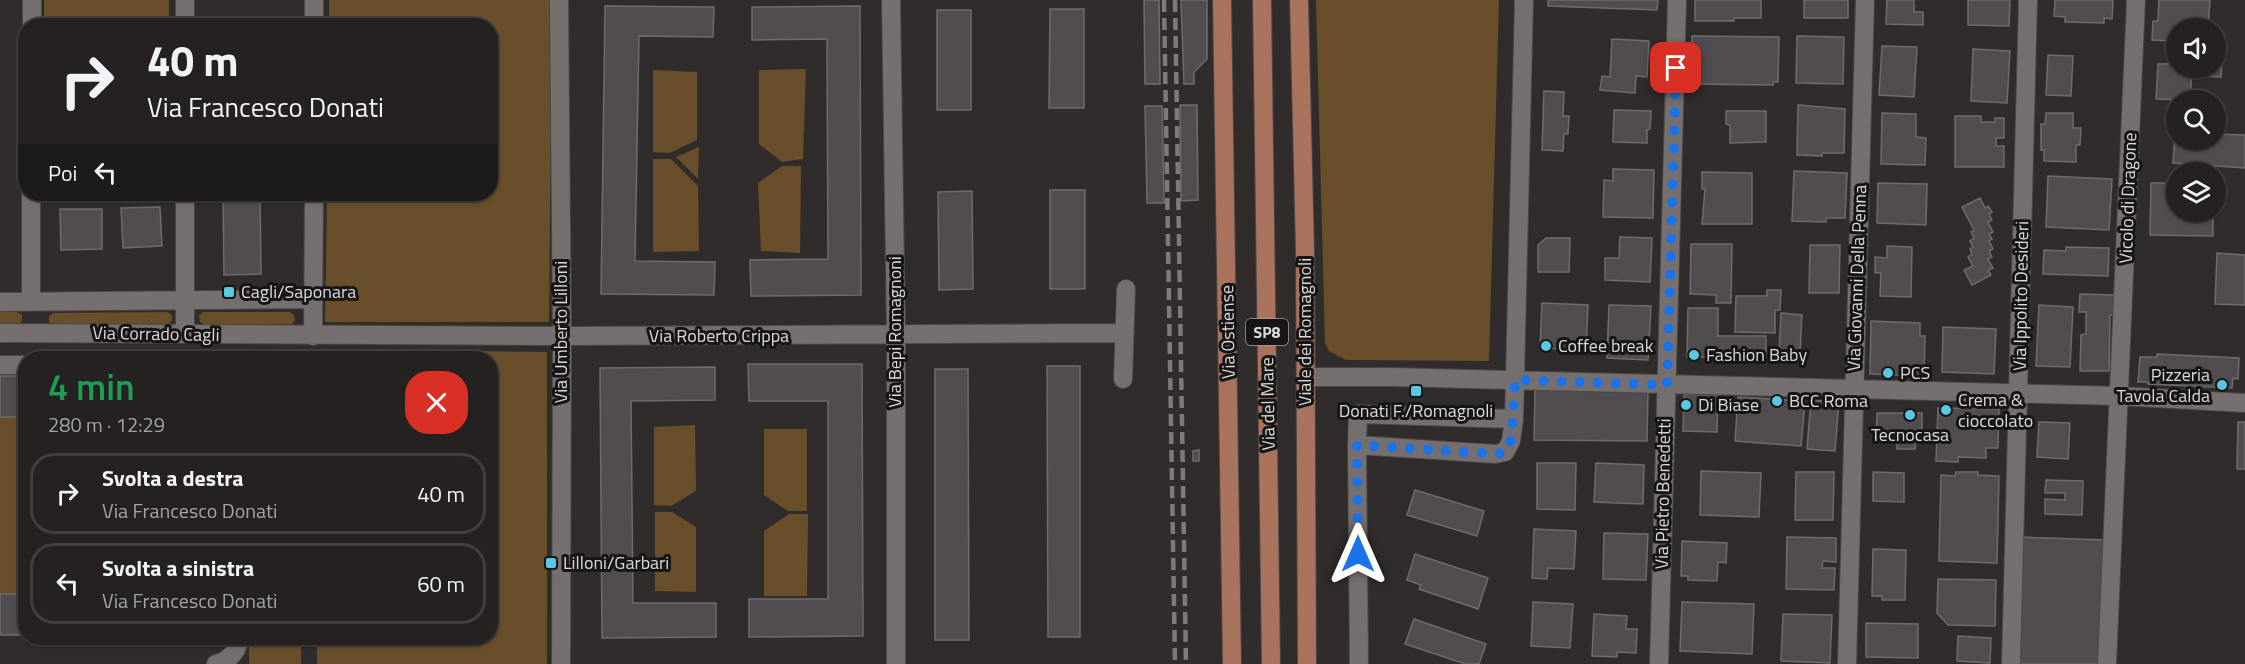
<!DOCTYPE html>
<html lang="it">
<meta charset="utf-8">
<style>
:root{--surface:#252121;--page:#2d292a;--text:#f1f3f6;--muted:#a3a3a5;--line:#423e3f}
body{margin:0;font-family:"Titillium Web",sans-serif;background:var(--page);color:var(--text);height:100vh;display:flex;flex-direction:column;font-size:22px;white-space:nowrap}
*{box-sizing:border-box;margin:0}
p{font-size:20px;color:var(--muted)}
.icon{flex:none;width:33px;height:33px;fill:none;stroke:currentColor;stroke-width:2;stroke-linecap:round;stroke-linejoin:round}
.map{position:relative;flex:1;overflow:hidden}
.details{position:absolute;left:18px;top:351px;width:480px;height:294px;display:flex;flex-direction:column;background:var(--surface);border-radius:24px;box-shadow:0 2px 4px #0004,0 0 0 2px var(--line)}
.details>*{flex:none}
.banner{position:absolute;left:18px;top:18px;width:480px;height:183px;border-radius:24px;box-shadow:0 2px 4px #0004,0 0 0 2px var(--line);background:#252121;color:var(--text);overflow:hidden}
.tools{position:absolute;left:2166px;top:18px;display:grid;gap:12px}
.tools a{display:grid;place-items:center;width:60px;height:60px;border-radius:50%;background:var(--surface);box-shadow:0 2px 4px #0004,0 0 0 2px var(--line);font-size:30px}
.pin{position:absolute;display:grid;place-items:center;width:51px;height:51px;color:#fff;margin:-26px;border-radius:12px;box-shadow:0 3px 9px #0006}
.me{position:absolute;width:66px;margin:-33px;rotate:0deg;stroke-linejoin:round;filter:drop-shadow(0 0 4px #0008)}
.turn{display:flex;align-items:center;gap:21px;height:126px;padding:0 30px;font-size:27px}
.turn .icon{width:78px;height:78px;stroke-width:2.5}
.turn b{display:block;font-size:42px;line-height:51px}
.then{display:flex;align-items:center;height:57px;padding:0 30px;background:#0003;gap:12px;font-size:22px}
.round{display:grid;place-items:center;flex:none;width:63px;height:63px;border-radius:24px;background:var(--page)}
.summary{display:flex;align-items:center;justify-content:space-between;height:102px;padding:0 30px}
h1{font-size:36px;font-weight:600;line-height:45px;color:#1e9e55}
ul{padding:0;list-style:none}
li{display:flex;align-items:center;gap:18px;height:81px;margin:0 12px 9px;padding:0 18px;border:3px solid var(--line);border-radius:24px}
li div{flex:1}
li b{display:block;font-size:22px}
li em{font-style:normal}
.map>svg:first-child{display:block}
.green{fill:#684e29}
.building{fill:#514c4f;stroke:#6f6a6d;stroke-width:1.5}
.lines{fill:none;stroke-linecap:round;stroke-linejoin:round}
.minor-casing{stroke:#4c4747;stroke-width:20}
.major-casing{stroke:#4c4747;stroke-width:20}
.minor{stroke:#766f70;stroke-width:18}
.major{stroke:#aa735d;stroke-width:18}
.rail{stroke:#7f7a7a;stroke-width:4.5;stroke-dasharray:12 6;stroke-linecap:butt}
.route{stroke:#1a73e8;stroke-width:10;stroke-dasharray:0 18}
.poi-dot{fill:#58c9e3;stroke:#171515;stroke-width:2}
.labels{text-anchor:middle;stroke-width:6;stroke-linejoin:round;paint-order:stroke}
.shield{fill:#171515;stroke:#a29e9e;stroke-width:1.5}
.shield-label{font-size:16px;font-weight:bold;fill:#ddd9d9}
.street-label{font-size:18px;fill:#ddd9d9;stroke:#171515}
.poi-label{font-size:18px;fill:#ddd9d9;stroke:#171515;text-anchor:start}
</style>
<div class="map">
<svg width="2245" height="664" viewBox="0 0 2245 664">
<rect width="100%" height="100%" fill="#312c2c"/>
<!-- green -->
<path class="green" d="M44,0H169V25H44Z
M329,0H572L552,1L549,322H325L327,194H490V26L329,25Z
M1316,0H1499L1489,361L1346,360L1329,351L1325,343Z
M806,69L803,159L782,162L759,144V70Z
M653,70L697,72V140L670,153L653,152Z
M699,147L698,179L676,157Z
M653,159H671L698,186L699,251L653,252Z
M782,166H801L800,253L761,251L758,183Z
M0,312H17L22,315V321L19,325L0,326Z
M167,312L172,315V320L169,324L54,326L49,322V316L53,313Z
M203,312H290L294,315L295,320L292,324L206,326L200,322L199,316Z
M329,349L547,352V664H317V638H490V358H317Z
M0,417H25V594H0Z
M695,425L696,491L671,506L654,505V427Z
M764,429H807V511H788L764,495Z
M655,512H672L696,527V592L655,591Z
M789,514H808L807,596H764V531Z
M249,638H301V664H249Z"/>
<!-- building -->
<path class="building" d="M1144,0H1159L1160,84H1145Z
M1181,0H1207V59L1194,72V84H1184Z
M1548,0H1658L1657,10L1548,6Z
M1695,0H1761V18H1734V21H1695Z
M1804,0H1848V18H1804Z
M1887,0H1914V12H1923V25L1886,24Z
M1968,0H2010L2009,26L1968,25Z
M2055,0H2113L2112,19L2104,18V23L2065,22V17L2054,16Z
M2159,0H2210L2208,28H2176V34H2173L2172,41L2152,40L2153,21H2158Z
M605,6L714,7L713,37L639,36L635,261L715,262L714,295L601,294Z
M860,6L861,295L751,296L750,260L828,259L827,39L752,40V7Z
M1050,9H1084V108H1049Z
M937,10H971V110H937Z
M1692,36L1779,37L1778,82H1773V85L1690,84V65L1696,64V48H1692Z
M1797,36L1844,37L1843,84L1796,83Z
M1612,39L1649,41L1647,77L1636,76L1635,93L1600,90L1602,76L1610,77Z
M1882,46L1917,47L1914,97L1879,95Z
M1973,49L2010,51L2007,103L1971,101Z
M2048,55L2073,56L2071,96L2046,95Z
M2216,60H2222L2221,77L2201,76V68H2216Z
M2158,64H2176V68H2192L2190,100L2156,99Z
M1544,91L1564,92L1563,116H1569L1568,134H1564L1563,151L1542,150Z
M1180,105H1197L1198,200L1181,201Z
M1798,105L1845,109L1844,153H1822V156L1797,155Z
M1145,106H1162L1164,203H1147Z
M1614,110L1651,111L1650,129L1647,130V143L1613,142Z
M1726,111H1766V142L1730,143V125L1726,124Z
M1882,113L1916,114V137L1926,138L1925,165L1881,164Z
M2046,113H2073V128H2081L2080,145H2076V162L2044,161V150H2041V124H2045Z
M1955,116H1981V122H1995V118H2004V138H1996V146H2004V167H1955Z
M2175,131L2176,140H2216V134L2245,135V168L2173,163Z
M1613,169L1654,170L1653,218L1603,217L1604,180L1613,181Z
M1794,171L1847,173L1845,218H1826V222L1792,221Z
M1702,172L1752,173V224H1702L1705,189H1702Z
M2048,176L2112,179L2109,230L2046,227Z
M1878,183L1927,184L1926,225L1877,223Z
M2151,183H2176V212H2213V236L2150,235Z
M1050,190H1085V289H1050Z
M972,191L973,289L939,290L938,192Z
M223,194H260L261,274L224,275Z
M1980,198L1985,208L1988,206L1992,212L1989,214L1992,220L1988,222L1993,232L1989,234L1992,239L1989,241L1993,249L1989,251L1992,257L1988,259L1993,268L1988,270L1991,275L1972,285L1964,270L1973,266L1968,257L1972,254L1970,249L1973,247L1970,241L1974,238L1971,232L1974,230L1962,207Z
M160,207L162,246L123,248L121,208Z
M60,209H102V249L61,250Z
M1620,237L1652,238L1650,282L1605,280V258H1619Z
M1546,238H1570L1569,272H1538V245Z
M1691,244H1732L1731,303H1716V295L1690,294Z
M1810,245H1840L1839,293H1809Z
M1887,246L1912,247L1911,297L1880,296L1881,273H1875V257L1887,258Z
M2066,247L2109,248L2108,276L2043,274L2044,250L2066,251Z
M2217,253L2245,255V305L2215,304Z
M1767,290H1781L1780,310H1775V333L1735,332L1736,296H1767Z
M2080,294L2115,295L2114,315H2110L2109,371H2080L2081,335L2086,334V312H2079Z
M1542,303L1588,305L1586,350L1540,348Z
M1609,305L1651,306L1648,360L1607,358Z
M2039,305L2073,307L2070,367L2036,366Z
M1688,308H1718V336H1766V358L1687,357Z
M1781,313L1802,315L1800,353L1779,352Z
M1871,321L1920,323V336H1925L1924,376L1870,374Z
M1943,327L1996,329L1994,374L1942,372Z
M2157,354L2239,358L2238,379L2233,378L2232,388L2148,384V382H2138L2140,357H2157Z
M748,364H862L863,636L749,637V599H828V401H749Z
M1047,366H1080V637H1048Z
M715,367V400L631,401L633,603H716V637L602,638L600,368Z
M935,369H968L969,640H935Z
M0,376H26V417H0Z
M1535,390L1648,391L1647,441L1534,440Z
M1684,394L1718,395L1717,432L1683,431Z
M1738,397L1805,401L1801,446L1735,441Z
M1811,400L1839,402L1835,451L1807,449Z
M1938,408L1999,409L1998,448H1986V458L1958,457V462L1936,461Z
M1877,413H1922V442H1916L1915,449H1897V440H1876Z
M2039,422L2070,423L2068,459L2037,457Z
M2238,422H2245V469H2237Z
M1199,450V461H1193V451Z
M1537,463H1576L1575,510L1537,509Z
M1596,463L1644,465L1643,504L1594,502Z
M1701,471L1761,473L1759,517L1700,515Z
M1796,472H1834L1833,520H1795Z
M1873,472L1904,473V502L1873,501Z
M1956,472H1978V475L1999,476L1997,563L1939,561L1941,475L1955,476Z
M2046,480L2083,481L2082,515L2045,514V499L2065,500V493H2045Z
M1415,490L1484,511L1477,536L1407,515Z
M1534,529L1576,531L1574,569L1548,568L1547,579L1532,578Z
M1604,533L1648,534L1646,580L1603,579Z
M1787,537L1836,538V562L1823,561L1822,568H1835L1834,590L1786,589Z
M2021,537L2106,540L2102,664H2017Z
M1682,541L1727,543L1726,563L1718,562L1717,581L1688,580V576H1681Z
M1873,549L1906,550L1905,600H1882V596H1872Z
M1415,554L1488,578L1478,609L1419,589L1421,585L1407,580Z
M1938,579L1996,580L1995,626L1948,625L1937,613Z
M0,594H26V635H0Z
M1533,602L1573,604L1570,648L1531,646Z
M1682,602L1754,604L1752,654L1680,651Z
M1594,614L1627,616L1626,629H1637L1636,653L1617,652V657L1592,656Z
M1783,614L1832,615L1830,663L1781,661Z
M1414,619L1486,644L1479,664H1465L1405,644Z
M1866,623L1918,624V658L1866,657Z
M1958,636L1991,638L1990,663L1957,661Z"/>
<g class="lines">
<defs>
<path id="minor" d="M559,0L562,336L561,664
M891,0L896,335V664
M32,26V0
M185,26V0
M314,26V0
M185,194V333
M0,302L314,299
M31,302V194
M0,333L562,336L1125,333
M313,336L314,194
M0,365H26
M1306,377H1393L2120,396L2245,403
M1123,379L1126,289
M1514,419L1358,414L1357,445L1495,454L1505,452L1511,441L1514,419L1524,0
M1357,445L1359,664
M216,664C230,661 237,651 240,638
M1659,664L1677,0
M1847,664L1865,0
M2011,664L2028,0
M2107,664L2136,0"/>
<path id="major" d="M1222,0L1232,664
M1262,0L1271,664
M1299,0L1305,252L1307,664"/>
</defs>
<!-- minor casing -->
<use href="#minor" class="minor-casing"/>
<!-- major casing -->
<use href="#major" class="major-casing"/>
<!-- minor -->
<use href="#minor" class="minor"/>
<!-- major -->
<use href="#major" class="major"/>
<!-- rail -->
<path class="rail" d="M1164,0L1175,664
M1175,0L1186,664"/>
</g>
<g class="lines">
<!-- route -->
<path class="route" d="M1358,554L1357,445L1496,454L1505,452L1509,447L1512,435L1515,380L1667,385L1676,68"/>
</g>
<!-- markers -->
<g class="poi-dot">
<rect x="223" y="286" width="12" height="12" rx="3"/>
<circle cx="1546" cy="346" r="6"/>
<circle cx="1694" cy="355" r="6"/>
<circle cx="1888" cy="373" r="6"/>
<circle cx="2222" cy="385" r="6"/>
<rect x="1410" y="385" width="12" height="12" rx="3"/>
<circle cx="1777" cy="401" r="6"/>
<circle cx="1686" cy="405" r="6"/>
<circle cx="1946" cy="410" r="6"/>
<circle cx="1910" cy="415" r="6"/>
<rect x="545" y="557" width="12" height="12" rx="3"/>
</g>
<g class="labels">
<!-- shield labels -->
<rect class="shield" x="1246" y="319" width="42" height="26" rx="4.5"/>
<g class="shield-label">
<text x="1267" y="338">SP8</text>
</g>
<!-- street labels -->
<g class="street-label">
<text transform="translate(2128 198) rotate(-88)" y="6">Vicolo di Dragone</text>
<text transform="translate(1857 278) rotate(-88)" y="6">Via Giovanni Della Penna</text>
<text transform="translate(2021 296) rotate(-89)" y="6">Via Ippolito Desideri</text>
<text transform="translate(561 332) rotate(-90)" y="6">Via Umberto Lilloni</text>
<text transform="translate(895 332) rotate(-90)" y="6">Via Bepi Romagnoni</text>
<text transform="translate(1228 332) rotate(-91)" y="6">Via Ostiense</text>
<text transform="translate(1305 332) rotate(-90)" y="6">Viale dei Romagnoli</text>
<text transform="translate(156 334) rotate(1)" y="6">Via Corrado Cagli</text>
<text x="719" y="342">Via Roberto Crippa</text>
<text transform="translate(1268 404) rotate(-91)" y="6">Via del Mare</text>
<text transform="translate(1663 494) rotate(-89)" y="6">Via Pietro Benedetti</text>
</g>
<!-- poi labels -->
<g class="poi-label">
<text x="241" y="298">Cagli/Saponara</text>
<text x="1558" y="352">Coffee break</text>
<text x="1706" y="361">Fashion Baby</text>
<text x="1900" y="379">PCS</text>
<text x="2210" y="381" text-anchor="end">Pizzeria<tspan x="2210" dy="21">Tavola Calda</tspan></text>
<text x="1958" y="406">Crema &amp;<tspan x="1958" dy="21">cioccolato</tspan></text>
<text x="1789" y="407">BCC Roma</text>
<text x="1698" y="411">Di Biase</text>
<text x="1416" y="417" text-anchor="middle">Donati F./Romagnoli</text>
<text x="1910" y="441" text-anchor="middle">Tecnocasa</text>
<text x="563" y="569">Lilloni/Garbari</text>
</g>
</g>
</svg>
<div class="tools">
<a><svg class="icon" aria-label="sound" viewBox="0 0 24 24"><path d="M4 9h4l5-4v14l-5-4H4zM17 9q2 3 0 6"/></svg></a>
<a><svg class="icon" aria-label="search" viewBox="0 0 24 24"><circle cx="10" cy="10" r="6"/><path d="M15 15l6 6"/></svg></a>
<a><svg class="icon" aria-label="layers" viewBox="0 0 24 24"><path d="M12 4l9 5-9 5-9-5zM3 14l9 5 9-5"/></svg></a>
</div>
<div class="pin" style="left:1676px;top:68px;background:#d93025"><svg class="icon" aria-label="arrive" viewBox="0 0 24 24"><path d="M6 21V4h12l-3 4 3 4H6"/></svg></div>
<svg class="me" style="left:1358px;top:554px" viewBox="-20 -20 40 40"><path d="M0-17L14 15 0 8-14 15z" fill="#1a73e8" stroke="#fff" stroke-width="4"/></svg>
<div class="banner">
<div class="turn"><svg class="icon" aria-label="right" viewBox="0 0 24 24"><path d="M7 20v-9h11M14 6l5 5-5 5"/></svg><div><b>40 m</b>Via Francesco Donati</div></div>
<div class="then">Poi<svg class="icon" aria-label="left" viewBox="0 0 24 24"><path d="M17 20v-9H6M10 6l-5 5 5 5"/></svg></div>
</div>
<section class="details">
<div class="summary"><div><h1>4 min</h1><p>280 m · 12:29</p></div><a class="round" style="background:#d93025;color:#fff"><svg class="icon" aria-label="close" viewBox="0 0 24 24"><path d="M6 6l12 12M18 6L6 18"/></svg></a></div>
<ul>
<li><svg class="icon" aria-label="right" viewBox="0 0 24 24"><path d="M7 20v-9h11M14 6l5 5-5 5"/></svg><div><b>Svolta a destra</b><p>Via Francesco Donati</p></div><em>40 m</em></li>
<li><svg class="icon" aria-label="left" viewBox="0 0 24 24"><path d="M17 20v-9H6M10 6l-5 5 5 5"/></svg><div><b>Svolta a sinistra</b><p>Via Francesco Donati</p></div><em>60 m</em></li>
</ul>
</section>
</div>
